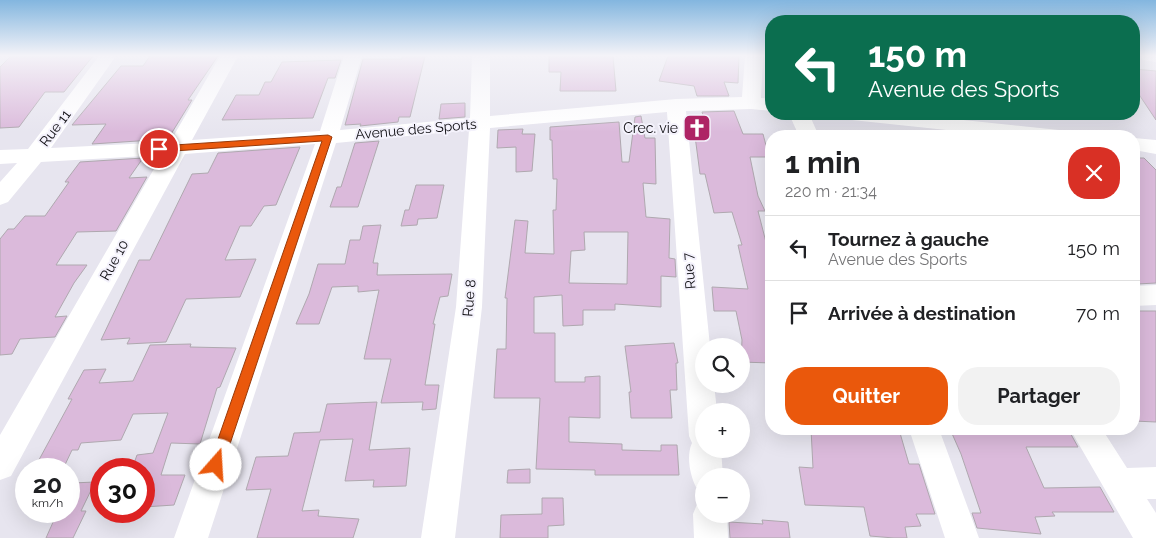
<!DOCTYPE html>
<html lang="fr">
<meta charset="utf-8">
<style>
:root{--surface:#fff;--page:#f2f2f2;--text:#202124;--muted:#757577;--line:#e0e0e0;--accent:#ea580c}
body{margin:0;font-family:Raleway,sans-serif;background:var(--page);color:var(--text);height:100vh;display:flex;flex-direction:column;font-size:19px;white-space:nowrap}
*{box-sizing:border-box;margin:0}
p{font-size:16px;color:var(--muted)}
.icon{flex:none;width:28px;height:28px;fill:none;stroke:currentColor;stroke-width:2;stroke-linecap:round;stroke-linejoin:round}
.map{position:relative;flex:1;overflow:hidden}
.panel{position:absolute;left:765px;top:130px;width:375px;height:305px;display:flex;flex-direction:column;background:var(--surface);border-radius:20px;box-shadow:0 5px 20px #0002}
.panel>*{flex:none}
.guide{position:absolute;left:765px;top:15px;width:375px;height:105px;border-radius:20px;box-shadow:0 5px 20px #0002;background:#0b6e4f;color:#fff;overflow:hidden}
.fabs{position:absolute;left:695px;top:338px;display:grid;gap:10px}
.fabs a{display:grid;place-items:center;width:55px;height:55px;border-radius:50%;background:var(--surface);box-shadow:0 5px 20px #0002;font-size:25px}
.speed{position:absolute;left:15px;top:458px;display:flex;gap:10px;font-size:25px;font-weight:700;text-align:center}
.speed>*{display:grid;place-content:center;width:65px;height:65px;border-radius:50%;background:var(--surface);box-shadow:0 5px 20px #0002;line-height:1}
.speed small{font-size:12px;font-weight:400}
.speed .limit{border:8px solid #d22;background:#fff;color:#111}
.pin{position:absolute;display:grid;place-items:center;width:42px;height:42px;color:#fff;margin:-21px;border:2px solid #fff;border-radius:50%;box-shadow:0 1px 5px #0007}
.me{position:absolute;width:55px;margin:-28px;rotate:19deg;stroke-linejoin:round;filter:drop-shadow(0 0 4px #0008)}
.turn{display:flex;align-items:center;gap:18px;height:105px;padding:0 20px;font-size:22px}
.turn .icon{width:65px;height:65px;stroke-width:2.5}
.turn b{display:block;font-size:35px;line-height:42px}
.round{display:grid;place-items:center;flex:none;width:52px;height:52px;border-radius:20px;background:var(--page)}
.summary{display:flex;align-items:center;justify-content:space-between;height:85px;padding:0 20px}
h1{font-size:30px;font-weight:700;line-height:38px}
.action{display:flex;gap:10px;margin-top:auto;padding:10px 20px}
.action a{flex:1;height:58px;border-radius:20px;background:var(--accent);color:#fff;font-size:20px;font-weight:700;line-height:58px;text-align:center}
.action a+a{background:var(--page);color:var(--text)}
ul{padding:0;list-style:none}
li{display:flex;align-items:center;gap:15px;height:65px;padding:0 20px;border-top:1px solid var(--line)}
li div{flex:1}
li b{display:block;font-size:19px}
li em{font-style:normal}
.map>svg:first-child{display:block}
.building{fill:#dbbadb;stroke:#afa8af;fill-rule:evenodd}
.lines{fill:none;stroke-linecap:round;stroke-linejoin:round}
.minor{fill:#fff;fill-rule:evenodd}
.route{fill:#ea580c;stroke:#983908}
.labels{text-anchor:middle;stroke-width:4;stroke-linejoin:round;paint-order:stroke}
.street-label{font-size:14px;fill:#0e0d11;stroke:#f4f2fc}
.poi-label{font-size:14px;fill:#0e0d11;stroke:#f4f2fc;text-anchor:end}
</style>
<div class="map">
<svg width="1156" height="538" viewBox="0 0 1156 538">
<rect width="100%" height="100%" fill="#e7e5ef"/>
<!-- building -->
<path class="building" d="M11,56H93L64,92H45L19,127L0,128V67Z
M150,56H218L188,100H192L168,139L92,144L106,124L72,125L121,66H143Z
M402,56H425L410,117H399L398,122L360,126L361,124L345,125L363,59H402Z
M549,56H613L616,91H560L561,72H549Z
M668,56H739L738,83L724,82L729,96H697L694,86L659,81Z
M341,60L335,78H328L313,118L222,120L236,95H259L265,82H271L282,62Z
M1134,69L1156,71V120L1134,87Z
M465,103V117L439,119L441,104Z
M734,111L743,134H763L769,157H750L758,196L765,211H758L768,250H771V363L741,362L742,340L736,311H714L712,287L748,289L738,245H742L732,212L714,213L705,174H700L695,136H703L701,124H706L702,112Z
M641,116L645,138H655L656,184L643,183L646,217L670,219L669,258L675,259L676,277L661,276V307L615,304V310H583V325L563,326L562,295L534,297V333H555V382H585V377L600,376V418L569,417V442L622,444V450L661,451V445H677L679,475H595V470L536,469L540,398H494L497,349H506L507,298H505L515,220L528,221L525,253L554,254L553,210H556L557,179H553L552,140H550V127L619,122L622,162H629L635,117ZM584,232H628L627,284L569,283L571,251L585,250Z
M523,129L522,134H535L532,171L516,172V147L497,148L498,130Z
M379,141L358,207H330L337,187H341L355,143Z
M300,147L276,205L264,206L251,226H240L225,260L256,259L240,297L186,299L166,342L127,344L130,338L101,340L139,260H150L192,174L208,173L218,153Z
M143,158L129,178L147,177L116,231L77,232L56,265H87L74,283L55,317L67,316L55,337L20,339L12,354L0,355V239L8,229H14L25,216H45L69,182H65L80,162Z
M1134,158H1144L1156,170V283L1137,284L1134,281Z
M416,185H444L437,218L418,219L417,225L401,226L405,210H409Z
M381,225L373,263H378L377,275L452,274L448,296L440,297L433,324H435L425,385H439L436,409L422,410L423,402L381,403L391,359H364L379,290L358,292V286L332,287L319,324H296L309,294L318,264H345L350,240H360L363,226Z
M1134,311H1156V422L1134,421Z
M674,343L678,363H676L677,390H670L672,418H631L629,392H631L625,346Z
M191,344L190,347L236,348L220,387L217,388L200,444L171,443L161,475H185L174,505L144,507V469H132L137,455L153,453L168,413L133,414L121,440L81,443L78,450H72L63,469H34L72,399H68L84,370L106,369L99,383L133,381L150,345Z
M377,402L369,450L410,448L406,486L373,487L374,480L345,481L353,439L320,440L302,511L319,510L318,516L359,519L353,538H257L271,489L246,490L256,457L288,456L294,433L320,432L327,404Z
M811,429H852L900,433L909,464H919L935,514H916L921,526L905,527L907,538H894L870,536L864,507L805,505L799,467L813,468Z
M950,429H1068L1078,447H1026L1044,488L1100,487L1114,512H1052L1055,516L1035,517L1041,534L977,528L972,513H981L961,454Z
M530,469V483H507L508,470Z
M95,482L81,511H86L73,538H46L58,511H69V489L72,483Z
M542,498H563L564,525L548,526V538H500L501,515L542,514Z
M762,520L788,522L790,538H730L729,522L763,524Z"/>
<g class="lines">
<!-- minor -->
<path class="minor" d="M99,56H116L51,148L170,142L220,56H238L192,140L320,131L344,56H362L340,130L470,118L472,56H490V116L676,99L742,97L745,56H763L761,98L771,99V111L751,109L686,111L710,346H704V384H714L717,411H704V449H721L723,476H704V490L696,487C690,475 686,456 692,443L689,436L667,112L490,128L482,307L455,538H421L456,307L469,130L336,143L208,538H174L315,144L185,154L11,476L0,480V435L162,155L41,162L8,202L0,205V182L17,163L0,164V150L28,149Z
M1141,56H1156V62L1143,60Z
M789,114H809L819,136H799Z
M842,114H906L1059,130L1066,132L1069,136H1003L852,120L845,118Z
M1134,138L1156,140V154L1134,150Z
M1156,285V305L1134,306V286Z
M909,429H939L979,538H945Z
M1070,429H1102L1127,468L1156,467V499H1147L1156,513V538H1133Z
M704,500V514H727L728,538H694L693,514L698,502Z"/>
</g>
<!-- sky -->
<linearGradient id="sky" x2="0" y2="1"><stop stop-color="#83b6df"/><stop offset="0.42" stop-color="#f4f3f8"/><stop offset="1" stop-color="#f4f3f8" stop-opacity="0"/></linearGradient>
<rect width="1156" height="132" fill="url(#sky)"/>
<!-- route -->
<path class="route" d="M328,135L332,137L223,465L221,470L216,472L211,470L209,465L322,141L159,152L154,149L159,146Z"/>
<!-- icons -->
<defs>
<symbol id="church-square" viewBox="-11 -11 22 22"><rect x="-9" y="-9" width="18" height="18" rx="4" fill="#ae2465" stroke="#f4f2fc"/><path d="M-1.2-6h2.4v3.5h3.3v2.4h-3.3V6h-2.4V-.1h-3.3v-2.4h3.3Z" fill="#fff"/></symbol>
</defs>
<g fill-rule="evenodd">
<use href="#church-square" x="681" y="112" width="32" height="32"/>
</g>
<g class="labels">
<!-- street labels -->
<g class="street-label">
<text transform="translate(55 128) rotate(-53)" y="5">Rue 11</text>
<text transform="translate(416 129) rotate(-5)" y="5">Avenue des Sports</text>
<text transform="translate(114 260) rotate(-61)" y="5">Rue 10</text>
<text transform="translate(689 271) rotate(-95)" y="5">Rue 7</text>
<text transform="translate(469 298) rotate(-85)" y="5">Rue 8</text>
</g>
<!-- poi labels -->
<g class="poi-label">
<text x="678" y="133">Crec. vie</text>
</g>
</g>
</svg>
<div class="fabs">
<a><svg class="icon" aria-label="search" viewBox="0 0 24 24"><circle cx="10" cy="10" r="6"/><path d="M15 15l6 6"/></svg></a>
<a>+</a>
<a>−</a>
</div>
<div class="speed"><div>20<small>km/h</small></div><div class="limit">30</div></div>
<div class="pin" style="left:159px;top:149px;background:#d93025"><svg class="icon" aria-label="arrive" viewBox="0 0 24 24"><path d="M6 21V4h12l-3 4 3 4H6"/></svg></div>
<svg class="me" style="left:216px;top:465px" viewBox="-20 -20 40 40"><circle r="19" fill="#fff"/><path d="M0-13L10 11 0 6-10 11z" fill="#ea580c"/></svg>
<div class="guide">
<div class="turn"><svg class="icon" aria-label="left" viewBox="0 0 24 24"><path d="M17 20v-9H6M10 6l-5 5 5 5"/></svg><div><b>150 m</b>Avenue des Sports</div></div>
</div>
<section class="panel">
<div class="summary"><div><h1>1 min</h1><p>220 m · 21:34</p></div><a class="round" style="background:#d93025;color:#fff"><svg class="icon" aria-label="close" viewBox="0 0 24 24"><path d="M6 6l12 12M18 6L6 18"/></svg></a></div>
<ul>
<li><svg class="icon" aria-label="left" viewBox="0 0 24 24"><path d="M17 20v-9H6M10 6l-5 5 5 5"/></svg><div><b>Tournez à gauche</b><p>Avenue des Sports</p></div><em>150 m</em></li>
<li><svg class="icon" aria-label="arrive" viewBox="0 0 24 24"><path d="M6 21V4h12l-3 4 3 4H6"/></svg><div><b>Arrivée à destination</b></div><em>70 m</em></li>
</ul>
<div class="action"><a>Quitter</a><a>Partager</a></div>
</section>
</div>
